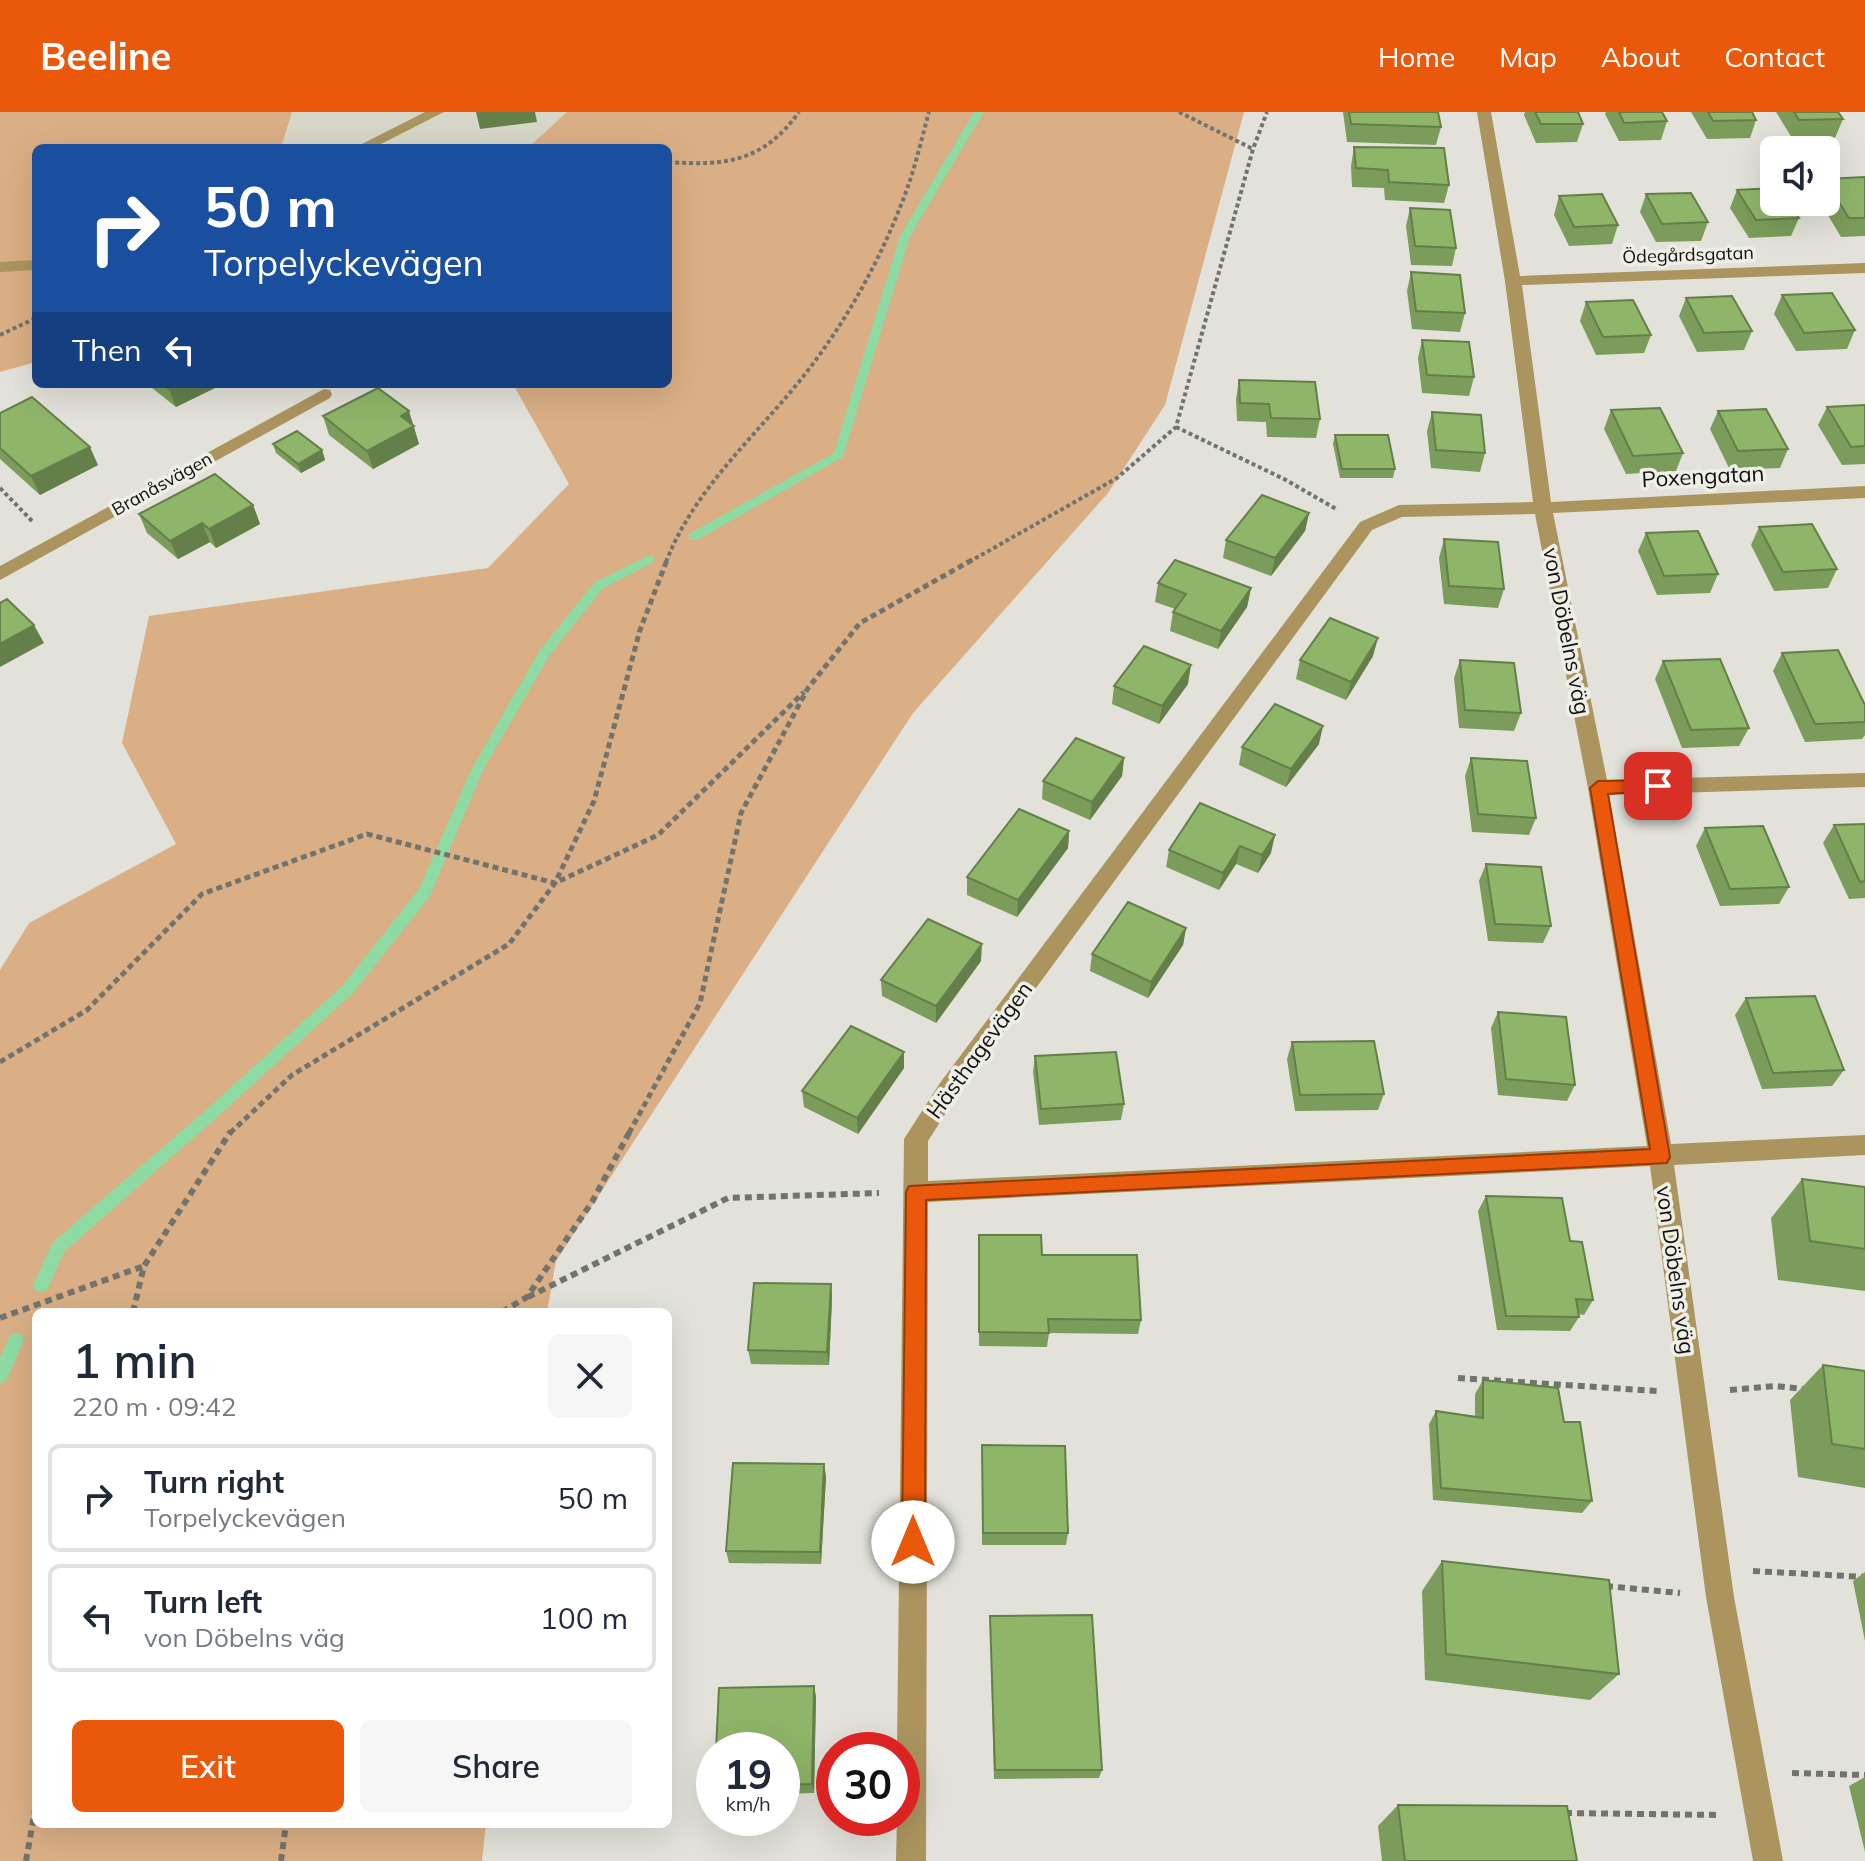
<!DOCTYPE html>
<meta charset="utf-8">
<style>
:root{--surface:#fff;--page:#f6f6f7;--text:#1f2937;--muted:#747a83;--line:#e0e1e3;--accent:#ea580c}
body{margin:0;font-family:Mulish,sans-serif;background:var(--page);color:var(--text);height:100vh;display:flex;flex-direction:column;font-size:30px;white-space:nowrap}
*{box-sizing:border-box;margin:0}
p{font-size:26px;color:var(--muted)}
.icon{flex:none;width:44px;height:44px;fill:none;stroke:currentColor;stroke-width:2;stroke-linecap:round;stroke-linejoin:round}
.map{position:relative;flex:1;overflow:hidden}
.details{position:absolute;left:32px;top:1196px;width:640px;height:520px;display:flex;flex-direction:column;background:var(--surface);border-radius:12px;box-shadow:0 8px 32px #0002}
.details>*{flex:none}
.hud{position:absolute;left:32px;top:32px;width:640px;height:244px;border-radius:12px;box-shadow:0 8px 32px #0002;background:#1a4fa0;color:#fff;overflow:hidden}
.tools{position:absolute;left:1760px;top:24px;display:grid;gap:16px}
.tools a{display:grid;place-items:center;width:80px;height:80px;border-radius:12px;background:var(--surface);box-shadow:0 8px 32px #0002;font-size:40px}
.speed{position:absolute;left:696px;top:1620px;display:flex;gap:16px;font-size:40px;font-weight:700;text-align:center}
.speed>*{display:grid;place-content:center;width:104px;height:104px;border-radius:50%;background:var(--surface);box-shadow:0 8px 32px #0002;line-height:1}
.speed small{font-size:20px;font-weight:400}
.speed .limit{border:12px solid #d22;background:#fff;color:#111}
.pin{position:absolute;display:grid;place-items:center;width:68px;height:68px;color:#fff;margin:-34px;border-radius:16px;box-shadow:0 4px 12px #0006}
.me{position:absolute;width:88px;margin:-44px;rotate:0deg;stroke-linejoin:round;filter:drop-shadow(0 0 6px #0008)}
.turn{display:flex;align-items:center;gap:28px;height:168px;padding:0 40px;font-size:36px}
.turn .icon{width:104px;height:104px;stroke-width:2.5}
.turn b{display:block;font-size:56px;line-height:68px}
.then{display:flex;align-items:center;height:76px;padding:0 40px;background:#0003;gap:16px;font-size:30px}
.round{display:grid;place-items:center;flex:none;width:84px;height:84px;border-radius:12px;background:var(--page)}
.head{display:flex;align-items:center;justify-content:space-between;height:136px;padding:0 40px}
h1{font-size:48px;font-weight:600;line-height:60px}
.primary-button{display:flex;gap:16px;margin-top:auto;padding:16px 40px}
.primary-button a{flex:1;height:92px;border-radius:12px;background:var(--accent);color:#fff;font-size:32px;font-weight:600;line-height:92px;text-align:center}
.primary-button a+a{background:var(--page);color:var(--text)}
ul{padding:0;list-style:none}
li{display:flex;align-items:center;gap:24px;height:108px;margin:0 16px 12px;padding:0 24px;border:4px solid var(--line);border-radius:12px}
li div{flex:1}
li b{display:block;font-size:30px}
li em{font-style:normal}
header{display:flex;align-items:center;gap:48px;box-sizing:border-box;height:112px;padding:0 40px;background:var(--accent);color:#fff}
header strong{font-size:38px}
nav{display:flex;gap:44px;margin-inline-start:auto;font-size:28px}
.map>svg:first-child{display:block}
.built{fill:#d6d7c8}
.green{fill:#daaf85}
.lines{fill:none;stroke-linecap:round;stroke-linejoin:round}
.stream{fill:#8ddba2;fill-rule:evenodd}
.path-far2{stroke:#73736e;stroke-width:4;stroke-dasharray:4 3;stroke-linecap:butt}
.path-far1{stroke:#73736e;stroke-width:5;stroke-dasharray:6 4;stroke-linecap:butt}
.path{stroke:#73736e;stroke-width:6;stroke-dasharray:7 5;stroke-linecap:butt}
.service{fill:#ab945e;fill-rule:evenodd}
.minor{fill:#ab945e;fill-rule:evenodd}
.wall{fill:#7b9c5a}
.shaded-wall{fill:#647f4a}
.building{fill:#8fb569;stroke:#647f4a;stroke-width:2}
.route{fill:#ea580c;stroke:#983908;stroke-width:2}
.labels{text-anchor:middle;stroke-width:7;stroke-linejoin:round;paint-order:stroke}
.far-street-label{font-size:18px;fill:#11110f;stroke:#efefe7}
.street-label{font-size:22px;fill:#11110f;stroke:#efefe7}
</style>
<header>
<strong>Beeline</strong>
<nav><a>Home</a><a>Map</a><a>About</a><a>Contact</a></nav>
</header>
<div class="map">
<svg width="1865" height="1749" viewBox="0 0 1865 1749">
<rect width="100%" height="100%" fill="#e2e2da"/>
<!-- built -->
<path class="built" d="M292,0H567L532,32L516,36H281Z"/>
<!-- green -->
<path class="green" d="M0,0H292L281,36H36V250L0,260Z
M567,0H1244L1165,293L1108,381L913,601L556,1149L547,1200H36V1712H486L482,1749H0V858L29,811L176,732L122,631L149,504L488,456L569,372L513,272H668V36H516L532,32Z"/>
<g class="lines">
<!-- stream -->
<path class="stream" d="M974,0H984L910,124L843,345L697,428H689V422L834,341L900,124Z
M650,443L654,444V450L603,476L549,544L483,658L430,784L353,881L224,999L64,1140L47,1178L41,1180L35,1178L33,1173L53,1130L214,991L343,873L419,777L471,658L540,538L595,470Z
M16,1221L22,1223L24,1228L6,1269L0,1272V1246L10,1223Z"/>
<!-- path-far2 -->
<path class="path-far2" d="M1179,0L1253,37
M668,50C726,54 763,50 799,0
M0,223L36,206
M1176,315L1286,368L1338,398
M0,376L33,410
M666,450C697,370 766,316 815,249C853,198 886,136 907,77C916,52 922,25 929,0
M969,450L1117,366L1176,315L1253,37L1267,0"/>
<!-- path-far1 -->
<path class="path-far1" d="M0,950L87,898L202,782L367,722L555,771L594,689L640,518L667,448
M230,1021L292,963L509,832L555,771L658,723L804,580
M629,1021L700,891L741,701L808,576L860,511L972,448"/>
<!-- path -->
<path class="path" d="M528,1185L728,1086L879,1081
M133,1200L144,1154L231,1019
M502,1200L527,1185L592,1090L630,1019
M0,1206L144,1154
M1458,1266L1657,1279
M1730,1278L1775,1274L1804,1277
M1753,1459L1865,1465
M1606,1474L1680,1481
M1792,1661L1865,1663
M1565,1701L1719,1703
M26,1749L36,1692
M281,1749L286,1712"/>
<!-- service -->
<path class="service" d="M425,0H444L373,36H354Z
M36,148V158L0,160V150Z"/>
<!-- minor -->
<path class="minor" d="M1477,0H1491L1520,164L1865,151V161L1522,173L1551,390L1865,374V386L1553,401L1607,668L1865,661V675L1609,683L1671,1032L1865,1023V1043L1674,1053L1734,1485L1783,1749H1753L1706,1485L1650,1054L928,1090L926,1749H896L897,1706H902V1638H897L904,1027L940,971L1360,410L1399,393L1533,390L1505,169ZM1535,402L1588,676L1647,1034L928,1069V1029L956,985L1372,418L1402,405Z
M324,277L330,278L332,282L330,286L0,468V454Z"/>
</g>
<!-- wall -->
<path class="wall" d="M1343,0H1438L1441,15L1436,33L1347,30Z
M1525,0H1578L1583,12L1577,30L1536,31L1524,3Z
M1606,0H1662L1667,9L1661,28L1619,29L1605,2Z
M1691,0H1752L1756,8L1750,26L1707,27Z
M1776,0H1838L1843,7L1835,26H1792Z
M1354,35L1449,73L1444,91L1385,88L1384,76L1352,75L1351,54Z
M1865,65V124L1841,125L1820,90H1826V67Z
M1737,78L1799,106L1791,124L1749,126L1730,96Z
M1646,82L1708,110L1701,129L1656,130L1640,100Z
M1559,84L1618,113L1612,132L1569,134L1554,103Z
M1410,96L1456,136L1452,154L1411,153L1406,114Z
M1411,160L1465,201L1460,220L1412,217L1407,179Z
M1782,183L1855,218L1847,237L1796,239L1774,202Z
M1686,186L1752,219L1744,238L1697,240L1679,204Z
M1586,190L1651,223L1644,241L1596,243L1580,209Z
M1422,228L1474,265L1469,284L1422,281L1418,246Z
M1239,268L1320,307L1316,326L1267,325L1266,310L1237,309L1236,287Z
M147,272H223L176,295Z
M1865,293V352L1842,353L1818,313L1827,295Z
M1611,298L1683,341L1676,359L1626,362L1604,317Z
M1718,299L1788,337L1780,356L1730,358L1710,317Z
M1432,300L1485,341L1480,360L1431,356L1427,319Z
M0,301L98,353L40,383L0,347Z
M323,304L413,312L419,332L373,357L329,323Z
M1335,323L1395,357L1393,366H1340L1333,332Z
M273,332L322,338L325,348L301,361L276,341Z
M253,393L260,412L216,436L210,430L178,447L147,421L139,402Z
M1309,401L1305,419L1271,464L1223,446L1226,428Z
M1759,415L1837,457L1828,476L1774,479L1751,433Z
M1646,421L1718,462L1710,481L1657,483L1638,439Z
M1444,427L1504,477L1498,496L1444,492L1439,446Z
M1158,471L1251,476L1247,495L1218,537L1170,519L1173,500L1175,497L1155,490Z
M1782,541L1865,593V623L1862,627L1805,630L1773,559Z
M1373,544L1346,588L1296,567L1300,548Z
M1460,548L1521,601L1514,619L1459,616L1454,566Z
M1663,549L1749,616L1739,634L1682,636L1655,567Z
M1188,572L1159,612L1112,592L1114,574Z
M1319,632L1286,675L1239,653L1242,635Z
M1124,646L1122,664L1090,708L1042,687L1043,669Z
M1471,646L1536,706L1529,723L1472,720L1465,664Z
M1200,691L1271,741L1258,761L1236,752L1219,778L1166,755L1169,738Z
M1865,712V786L1849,787L1823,731L1834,713Z
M1705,716L1789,775L1779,792L1720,794L1696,734Z
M1069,719L1068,736L1017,805L967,783V765Z
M1486,752L1551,814L1543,831L1488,829L1479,769Z
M1186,816L1183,833L1148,886L1090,859L1092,842Z
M981,849L936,911L882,884L881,868Z
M1746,886L1844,958L1832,974L1762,977L1735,903Z
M1498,900L1575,973L1567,989L1498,983L1491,916Z
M1292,930L1384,982L1378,998L1295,999L1287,947Z
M904,940V956L858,1022L804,995L802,979Z
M1035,944L1124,992L1121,1008L1039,1013L1033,960Z
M1802,1067L1865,1075V1179L1778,1168L1771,1106Z
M1486,1084L1570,1129L1593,1188L1584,1203L1578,1202L1579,1205L1570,1219L1497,1218L1478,1099Z
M979,1123L1042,1143L1141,1208L1138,1222L1049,1221L1047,1235L979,1234Z
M831,1172L832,1187L829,1253L751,1252L748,1238Z
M1823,1253L1865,1259V1376L1798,1365L1790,1288Z
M1483,1268L1564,1310L1592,1389L1582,1401L1433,1388L1429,1312L1436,1299L1475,1304V1282Z
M982,1333L1068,1421L1066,1433H982Z
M824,1352L826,1365L821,1452L729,1451L726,1439Z
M1442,1449L1619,1562L1590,1588L1425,1568L1422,1479Z
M1865,1460V1529L1853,1469Z
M990,1504L1102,1658L1099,1666L994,1667L990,1515Z
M816,1584L814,1681L782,1682V1638Z
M1865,1665V1740L1849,1674Z
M1398,1693L1577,1749H1382L1378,1714Z"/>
<!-- shaded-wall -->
<path class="shaded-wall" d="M476,0H535L537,10L480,17Z
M178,272H223L176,295L169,277Z
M409,299L419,332L373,357L367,339L401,304Z
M90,335L98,353L40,383L31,364Z
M322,338L325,348L301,361L298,352Z
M253,393L260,412L216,436L209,417Z
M1309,401L1305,419L1271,464L1275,446Z
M202,411L210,430L178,447L170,429Z
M1251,476L1247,495L1218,537L1221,519Z
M34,513L44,531L0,555V532Z
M1378,526L1373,544L1346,588L1351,570Z
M1191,553L1188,572L1159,612L1162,594Z
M1323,614L1319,632L1286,675L1291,657Z
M1124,646L1122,664L1090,708L1092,690Z
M1069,719L1068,736L1017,805L1018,788Z
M1275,723L1271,741L1258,761L1262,743Z
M1240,734L1236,752L1219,778L1223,761Z
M1186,816L1183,833L1148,886L1151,870Z
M982,832L981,849L936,911V894Z
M904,940V956L858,1022L857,1006Z
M831,1172L832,1187L829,1253L827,1240Z
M824,1352L826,1365L821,1452L820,1440Z
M814,1574L816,1584L814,1681L812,1672Z"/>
<!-- building -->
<path class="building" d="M1349,0H1438L1441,15L1351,12Z
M1535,0H1578L1583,12H1541Z
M1619,0H1662L1667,9L1624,11Z
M1708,0H1752L1756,8L1713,9Z
M1794,0H1838L1843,7L1799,8Z
M1354,35L1444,36L1449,73L1389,70L1388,58L1356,56Z
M1865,65V106H1849L1826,70V67Z
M1774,76V90H1789L1799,106L1756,108L1737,78Z
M1691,81L1708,110L1662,112L1646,82Z
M1602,82L1618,113L1574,115L1559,84Z
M1410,96L1450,98L1456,136L1415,134Z
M1411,160L1460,163L1465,201L1416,199Z
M1832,181L1855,218L1804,221L1782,183Z
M1732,184L1752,219L1704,221L1686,186Z
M1633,188L1651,223L1603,225L1586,190Z
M1422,228L1469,230L1474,265L1427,263Z
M1239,268L1315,270L1320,307L1271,306L1269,292L1240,291Z
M163,272H178L169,277Z
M378,276L409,299L401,304L414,314L367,339L323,304Z
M32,285L90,335L31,364L0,336V301Z
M1865,293V334L1851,335L1827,295Z
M1660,296L1683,341L1633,344L1611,298Z
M1766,297L1788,337L1738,339L1718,299Z
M1432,300L1481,303L1485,341L1436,338Z
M297,319L322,338L298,352L273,332Z
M1335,323H1388L1395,357H1342Z
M215,362L253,393L209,417L202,411L170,429L139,402Z
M1262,383L1309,401L1275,446L1226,428Z
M1812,412L1837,457L1783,460L1759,415Z
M1698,419L1718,462L1664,464L1646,421Z
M1444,427L1498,430L1504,477L1449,474Z
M1175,448L1251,476L1221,519L1173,500L1186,482L1158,471Z
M7,487L34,513L0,532V491Z
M1330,506L1378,526L1351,570L1300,548Z
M1144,534L1191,553L1162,594L1114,574Z
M1838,538L1865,593V610L1815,612L1782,541Z
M1720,547L1749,616L1691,618L1663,549Z
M1460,548L1514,551L1521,601L1465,598Z
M1275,592L1323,614L1291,657L1242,635Z
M1076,626L1124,646L1092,690L1043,669Z
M1471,646L1527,649L1536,706L1478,702Z
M1200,691L1275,723L1262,743L1240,734L1223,761L1169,738Z
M1019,697L1069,719L1018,788L967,765Z
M1865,712V769L1860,770L1834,713Z
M1763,714L1789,775L1730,777L1705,716Z
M1486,752L1541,755L1551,814L1495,812Z
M1128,790L1186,816L1151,870L1092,842Z
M928,807L982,832L936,894L881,868Z
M1815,884L1844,958L1773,961L1746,886Z
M1498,900L1566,905L1575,973L1506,967Z
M851,914L904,940L857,1006L802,979Z
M1374,929L1384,982L1300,983L1292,930Z
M1116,940L1124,992L1041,997L1035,944Z
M1802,1067L1865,1075V1137L1810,1129Z
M1486,1084L1562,1086L1570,1129L1582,1130L1593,1188L1576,1187L1579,1205L1506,1204Z
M979,1123H1041L1042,1143H1137L1141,1208L1048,1207L1049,1221L979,1220Z
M754,1171L831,1172L827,1240L748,1238Z
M1823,1253L1865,1259V1337L1832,1332Z
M1483,1268L1558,1276L1564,1310H1580L1592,1389L1441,1376L1436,1299L1483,1306Z
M982,1333L1065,1334L1068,1421H983Z
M733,1351L824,1352L820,1440L726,1439Z
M1442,1449L1609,1468L1619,1562L1446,1542Z
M1092,1503L1102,1658H995L990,1504Z
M814,1574L812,1672L782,1673V1638H716L719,1576Z
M1398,1693L1567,1694L1577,1749H1405Z"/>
<!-- route -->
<path class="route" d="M1658,668L1666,674L1664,678L1608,682L1670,1045L1667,1051L926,1088L925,1430L921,1438L913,1441L906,1438L902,1430L906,1080L909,1074L1650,1037L1590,676L1598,669Z"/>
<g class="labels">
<!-- far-street labels -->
<g class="far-street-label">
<text transform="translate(1688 143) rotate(-2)" y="6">Ödegårdsgatan</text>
<text transform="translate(162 372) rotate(-29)" y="6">Branåsvägen</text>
</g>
<!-- street labels -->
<g class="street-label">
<text transform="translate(1703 364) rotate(-3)" y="8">Poxengatan</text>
<text transform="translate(1567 519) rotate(79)" y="8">von Döbelns väg</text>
<text transform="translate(979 938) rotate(-54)" y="8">Hästhagevägen</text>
<text transform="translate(1676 1158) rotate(82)" y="8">von Döbelns väg</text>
</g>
</g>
</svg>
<div class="tools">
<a><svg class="icon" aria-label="sound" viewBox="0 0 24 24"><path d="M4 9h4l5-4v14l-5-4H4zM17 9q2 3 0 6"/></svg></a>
</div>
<div class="speed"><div>19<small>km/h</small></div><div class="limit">30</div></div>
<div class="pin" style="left:1658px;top:674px;background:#d93025"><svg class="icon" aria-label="arrive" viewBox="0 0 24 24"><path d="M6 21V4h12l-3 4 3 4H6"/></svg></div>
<svg class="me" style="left:913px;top:1430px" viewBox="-20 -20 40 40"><circle r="19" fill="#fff"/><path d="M0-13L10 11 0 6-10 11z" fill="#ea580c"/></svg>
<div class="hud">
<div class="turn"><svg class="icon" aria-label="right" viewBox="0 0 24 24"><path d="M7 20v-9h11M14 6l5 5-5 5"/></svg><div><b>50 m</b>Torpelyckevägen</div></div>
<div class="then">Then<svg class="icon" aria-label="left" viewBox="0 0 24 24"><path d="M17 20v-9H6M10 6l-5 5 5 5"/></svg></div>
</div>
<section class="details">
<div class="head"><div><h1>1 min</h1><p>220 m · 09:42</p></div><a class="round"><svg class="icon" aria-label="close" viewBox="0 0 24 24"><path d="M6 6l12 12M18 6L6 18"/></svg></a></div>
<ul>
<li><svg class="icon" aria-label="right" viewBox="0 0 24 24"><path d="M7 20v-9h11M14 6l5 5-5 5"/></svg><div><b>Turn right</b><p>Torpelyckevägen</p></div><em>50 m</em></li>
<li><svg class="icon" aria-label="left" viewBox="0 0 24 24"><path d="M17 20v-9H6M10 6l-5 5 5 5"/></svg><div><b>Turn left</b><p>von Döbelns väg</p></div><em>100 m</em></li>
</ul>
<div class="primary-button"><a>Exit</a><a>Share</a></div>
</section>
</div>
